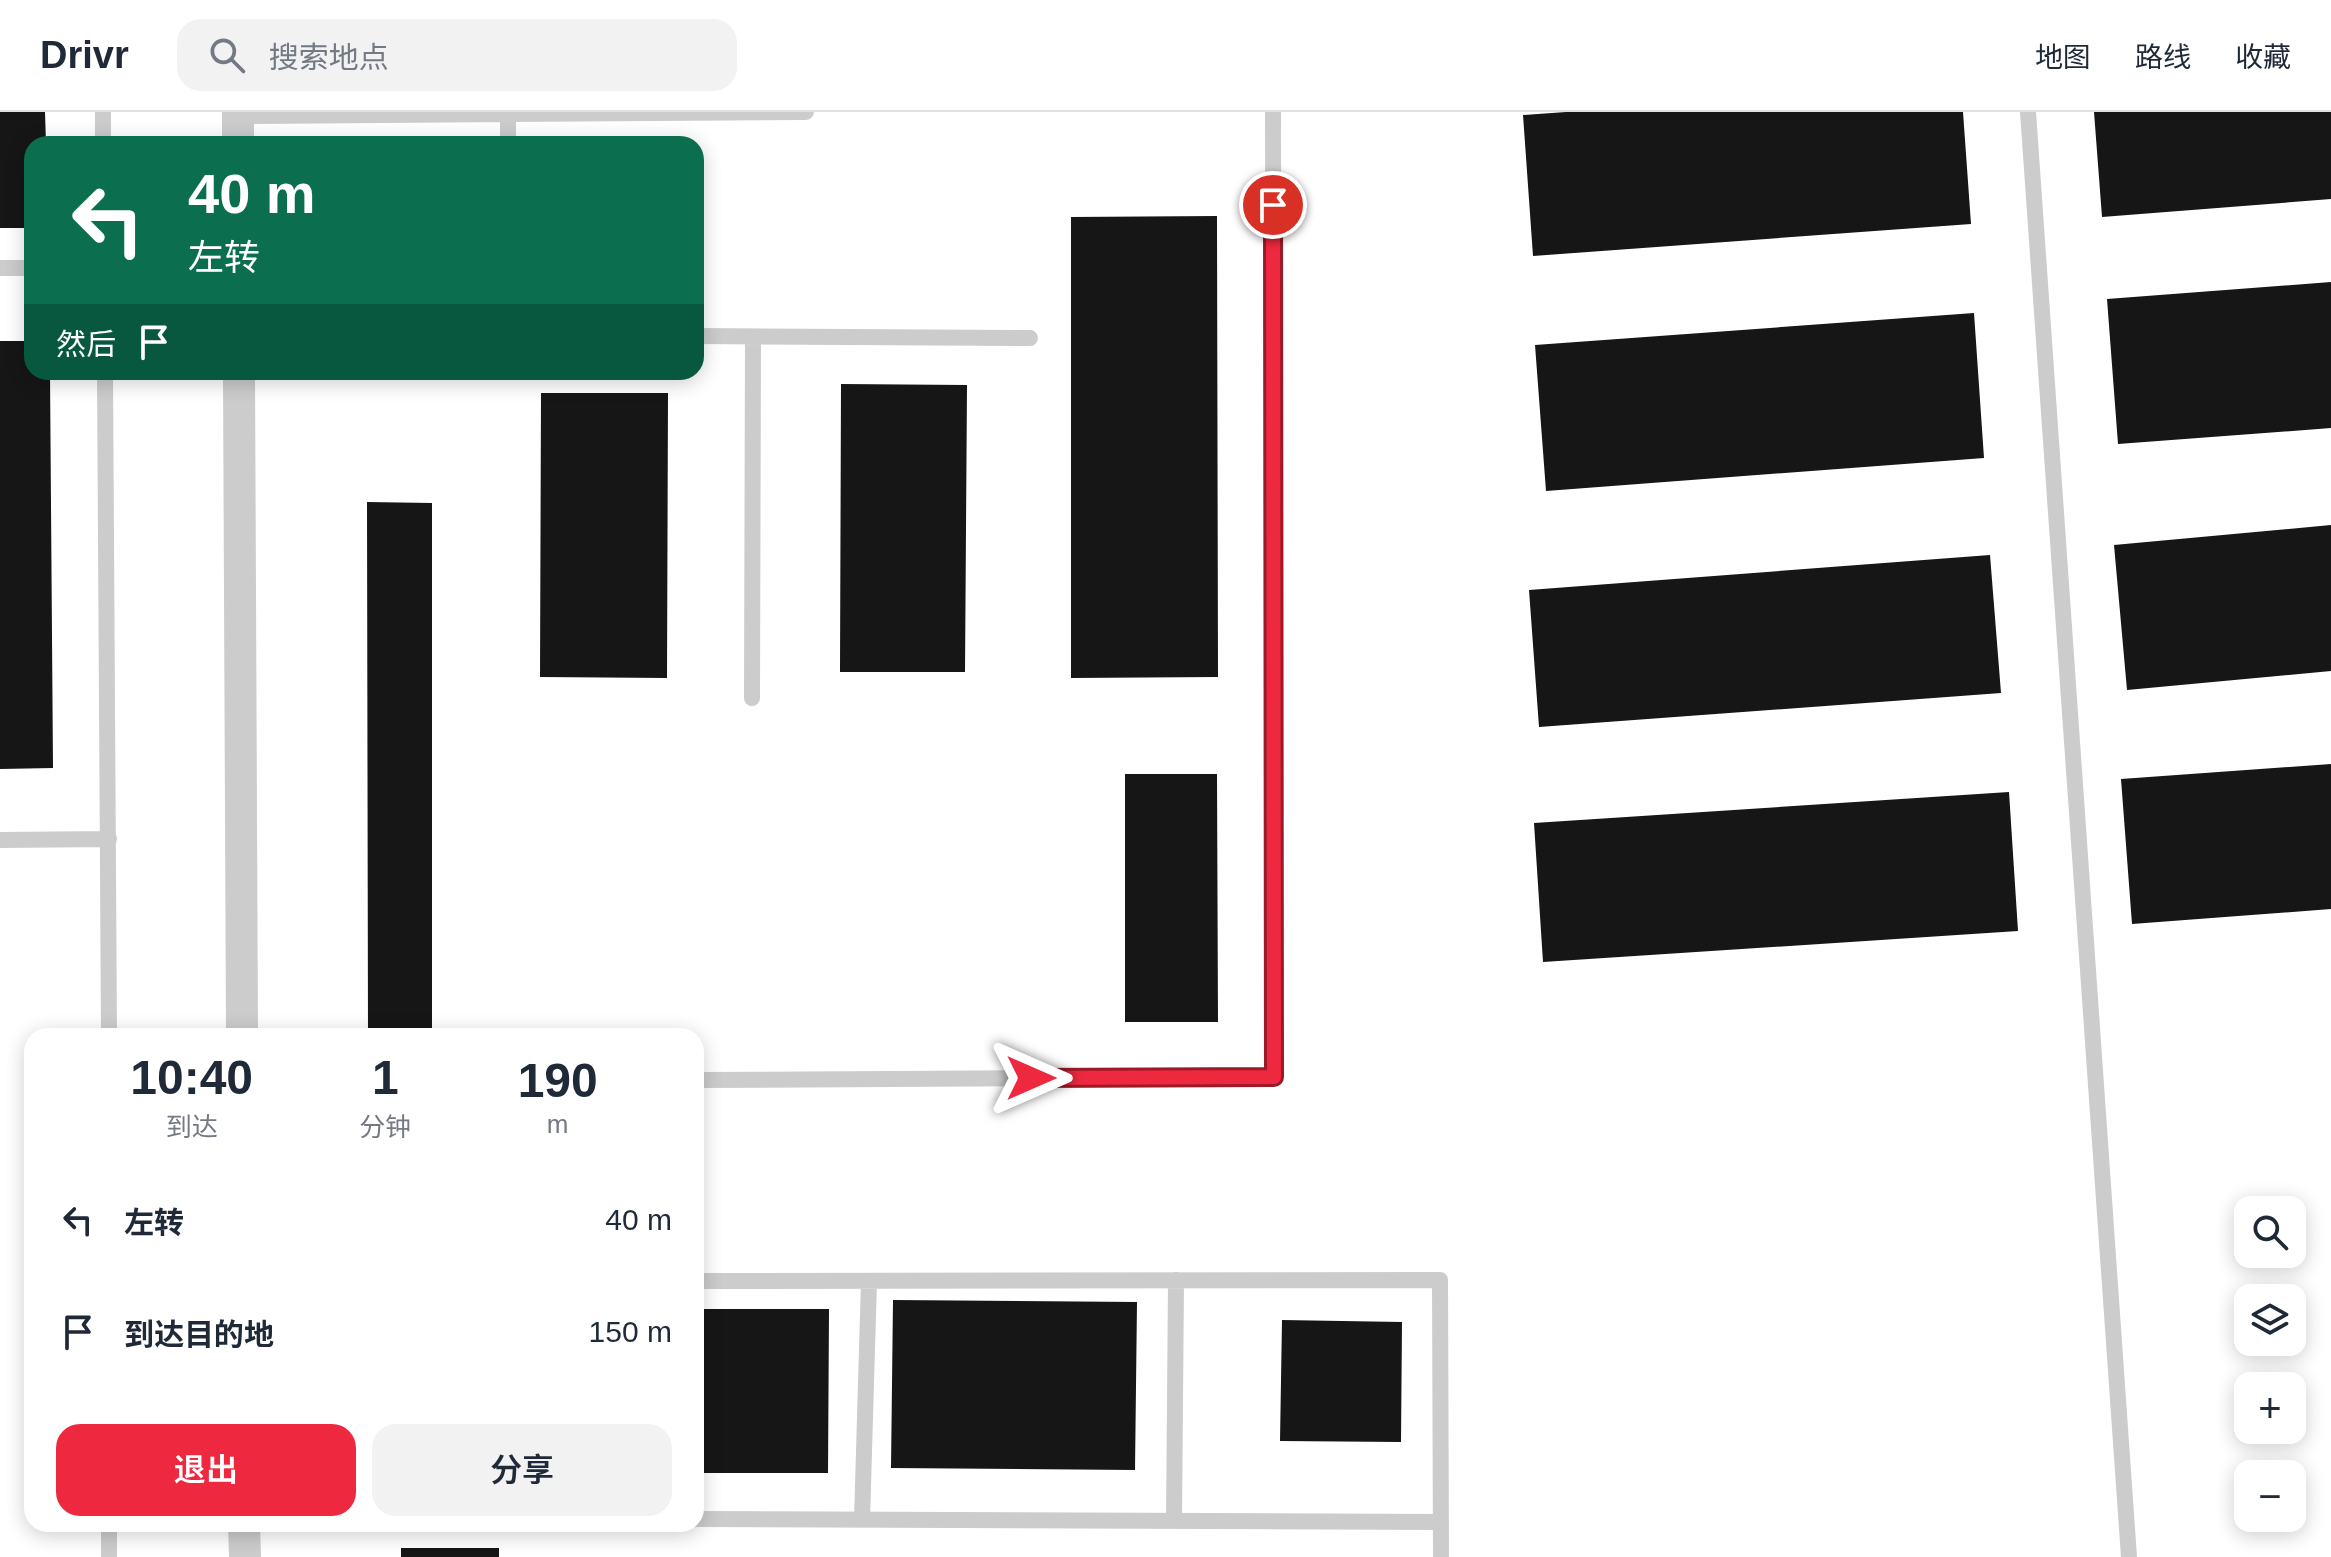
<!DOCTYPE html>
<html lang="zh">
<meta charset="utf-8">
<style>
:root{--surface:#fff;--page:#f2f2f3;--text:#1f2937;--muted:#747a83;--line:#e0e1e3;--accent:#ee283e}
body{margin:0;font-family:Arial,"Noto Sans SC",sans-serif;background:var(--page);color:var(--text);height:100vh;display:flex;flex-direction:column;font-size:30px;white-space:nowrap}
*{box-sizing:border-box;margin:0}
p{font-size:26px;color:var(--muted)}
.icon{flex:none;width:44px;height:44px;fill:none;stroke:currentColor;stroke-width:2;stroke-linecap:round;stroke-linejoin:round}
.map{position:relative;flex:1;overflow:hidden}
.side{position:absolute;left:24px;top:916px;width:680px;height:504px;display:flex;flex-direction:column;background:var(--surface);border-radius:24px;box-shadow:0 4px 20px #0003}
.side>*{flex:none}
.banner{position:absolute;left:24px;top:24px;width:680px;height:244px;border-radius:24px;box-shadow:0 4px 20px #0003;background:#0b6e4f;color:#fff;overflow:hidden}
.buttons{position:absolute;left:2234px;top:1084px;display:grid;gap:16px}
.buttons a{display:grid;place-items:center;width:72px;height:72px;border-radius:16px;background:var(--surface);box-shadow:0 4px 20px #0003;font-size:40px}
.pin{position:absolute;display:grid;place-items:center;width:68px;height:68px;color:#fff;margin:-34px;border:4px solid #fff;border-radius:50%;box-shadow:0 2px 8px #0007}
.me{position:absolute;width:88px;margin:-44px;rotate:90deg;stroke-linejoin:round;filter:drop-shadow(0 0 6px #0008)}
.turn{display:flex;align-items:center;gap:28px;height:168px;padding:0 32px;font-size:36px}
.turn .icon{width:104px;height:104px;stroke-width:2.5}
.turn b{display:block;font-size:56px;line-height:68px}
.then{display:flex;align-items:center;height:76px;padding:0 32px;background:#0003;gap:16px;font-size:30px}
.eta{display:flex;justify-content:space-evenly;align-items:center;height:136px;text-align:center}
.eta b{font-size:48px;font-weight:600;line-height:56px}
.cta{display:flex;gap:16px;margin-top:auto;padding:16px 32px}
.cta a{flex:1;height:92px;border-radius:24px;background:var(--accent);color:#fff;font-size:32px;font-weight:600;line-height:92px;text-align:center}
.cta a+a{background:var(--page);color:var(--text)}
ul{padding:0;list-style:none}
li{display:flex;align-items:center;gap:24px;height:112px;padding:0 32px}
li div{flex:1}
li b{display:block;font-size:30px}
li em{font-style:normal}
header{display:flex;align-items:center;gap:48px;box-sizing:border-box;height:112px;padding:0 40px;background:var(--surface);border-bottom:2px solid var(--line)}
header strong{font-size:38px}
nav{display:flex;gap:44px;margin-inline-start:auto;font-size:28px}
.search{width:560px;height:72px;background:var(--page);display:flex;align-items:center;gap:20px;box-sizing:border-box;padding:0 28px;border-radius:24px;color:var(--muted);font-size:30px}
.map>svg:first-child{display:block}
.building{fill:#161616}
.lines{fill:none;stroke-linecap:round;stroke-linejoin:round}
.lane{stroke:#ccc;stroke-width:16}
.street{stroke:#ccc;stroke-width:32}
.route-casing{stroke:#9b1a28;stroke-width:20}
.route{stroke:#ee283e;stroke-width:14}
</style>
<header>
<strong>Drivr</strong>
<div class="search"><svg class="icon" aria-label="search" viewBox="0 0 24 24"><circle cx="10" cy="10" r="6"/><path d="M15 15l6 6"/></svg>搜索地点</div>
<nav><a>地图</a><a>路线</a><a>收藏</a></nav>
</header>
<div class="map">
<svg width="2331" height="1445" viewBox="0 0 2331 1445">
<rect width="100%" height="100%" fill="#fff"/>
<!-- building -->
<path class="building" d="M0,0H45L46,32H32V116H0Z
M1566,0H1963L1971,112L1533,144L1523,3Z
M2094,0H2331V87L2102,105Z
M1217,104L1218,565L1071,566V105Z
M2331,170V316L2118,332L2107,187Z
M1974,201L1984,346L1546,379L1535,233Z
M0,229H32V260H50L53,656L0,657Z
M841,272L967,273L965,560H840Z
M541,281H668L667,566L540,565Z
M367,390L432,391V924H368Z
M2331,413V559L2127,578L2114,433Z
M1990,443L2001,581L1539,615L1529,478Z
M2331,652V797L2132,812L2121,667Z
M1125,662H1217L1218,910H1125Z
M2009,680L2018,819L1543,850L1534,711Z
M893,1188L1137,1190L1135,1358L891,1356Z
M696,1197H829L828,1361H696Z
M1282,1208L1402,1210L1401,1330L1280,1329Z
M401,1436H499V1445H401Z"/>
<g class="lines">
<!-- lane -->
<path class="lane" d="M103,0V32
M2028,0L2129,1445
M238,4L806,0
M508,32V2
M0,156H32
M696,224L1030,226
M105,260L109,924
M752,586L753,225
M0,728L109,727
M696,968L1274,965L1273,0
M696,1169L1440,1168L1441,1445
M696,1407L1441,1410
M862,1408L869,1169
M1174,1409L1176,1168
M109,1412V1445"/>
<!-- street -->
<path class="street" d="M238,0V32
M239,260L242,924
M244,1412L245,1445"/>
</g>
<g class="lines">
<defs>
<path id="route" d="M1031,966L1274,965L1273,93"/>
</defs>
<!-- route casing -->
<use href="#route" class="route-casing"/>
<!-- route -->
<use href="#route" class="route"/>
</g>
</svg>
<div class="buttons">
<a><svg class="icon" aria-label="search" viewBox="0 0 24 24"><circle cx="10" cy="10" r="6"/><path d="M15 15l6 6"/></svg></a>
<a><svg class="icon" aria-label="layers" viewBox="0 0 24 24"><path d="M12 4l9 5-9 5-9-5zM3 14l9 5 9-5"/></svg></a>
<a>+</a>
<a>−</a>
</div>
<div class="pin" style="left:1273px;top:93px;background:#d93025"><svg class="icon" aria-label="arrive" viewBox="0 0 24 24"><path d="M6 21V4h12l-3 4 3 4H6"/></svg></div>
<svg class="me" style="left:1031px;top:966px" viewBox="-20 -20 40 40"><path d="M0-17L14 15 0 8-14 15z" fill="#ee283e" stroke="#fff" stroke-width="4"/></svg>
<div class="banner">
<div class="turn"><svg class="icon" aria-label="left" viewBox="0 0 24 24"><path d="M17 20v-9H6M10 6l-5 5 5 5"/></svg><div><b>40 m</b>左转</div></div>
<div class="then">然后<svg class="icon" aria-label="arrive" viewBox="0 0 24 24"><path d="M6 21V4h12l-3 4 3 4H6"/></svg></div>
</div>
<section class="side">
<div class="eta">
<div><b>10:40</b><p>到达</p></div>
<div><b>1</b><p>分钟</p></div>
<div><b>190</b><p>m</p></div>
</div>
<ul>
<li><svg class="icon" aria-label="left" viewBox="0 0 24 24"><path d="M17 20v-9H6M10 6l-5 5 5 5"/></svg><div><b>左转</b></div><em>40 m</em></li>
<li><svg class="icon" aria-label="arrive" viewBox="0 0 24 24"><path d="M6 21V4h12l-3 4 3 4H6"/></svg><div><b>到达目的地</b></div><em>150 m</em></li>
</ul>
<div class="cta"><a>退出</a><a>分享</a></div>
</section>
</div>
